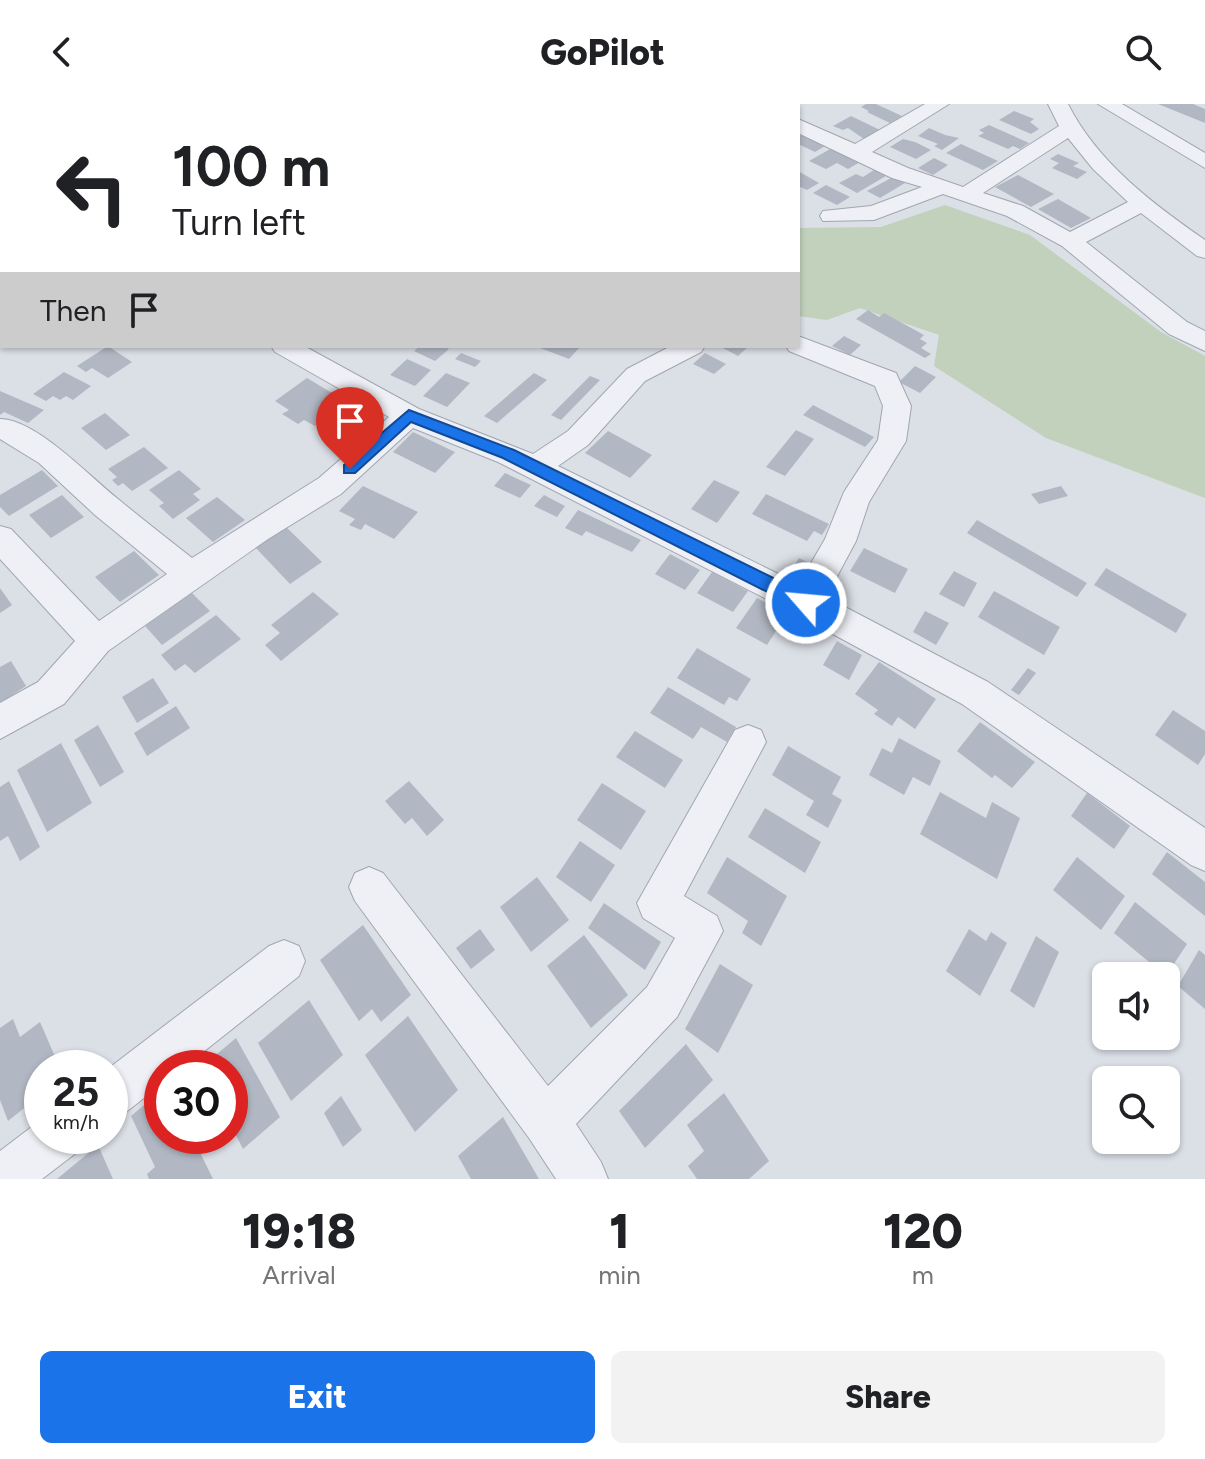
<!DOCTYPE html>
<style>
:root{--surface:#fff;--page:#f2f2f2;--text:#202124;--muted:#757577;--accent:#1a73e8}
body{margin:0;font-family:Figtree,sans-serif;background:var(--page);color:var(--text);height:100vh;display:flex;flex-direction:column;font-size:30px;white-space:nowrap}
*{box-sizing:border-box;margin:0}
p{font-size:26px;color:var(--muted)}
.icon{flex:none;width:44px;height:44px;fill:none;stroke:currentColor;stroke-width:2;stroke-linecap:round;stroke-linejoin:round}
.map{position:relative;height:1075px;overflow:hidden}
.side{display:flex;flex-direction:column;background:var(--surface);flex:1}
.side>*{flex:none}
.hud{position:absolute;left:0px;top:0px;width:800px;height:244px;box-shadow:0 2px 6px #0004;background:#fff;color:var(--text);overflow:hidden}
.controls{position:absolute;left:1092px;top:858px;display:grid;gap:16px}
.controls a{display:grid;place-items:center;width:88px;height:88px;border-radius:12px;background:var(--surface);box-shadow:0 2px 6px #0004;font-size:40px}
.speed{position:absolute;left:24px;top:946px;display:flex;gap:16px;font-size:40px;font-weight:700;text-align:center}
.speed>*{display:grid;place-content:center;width:104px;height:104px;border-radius:50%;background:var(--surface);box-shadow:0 2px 6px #0004;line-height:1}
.speed small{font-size:20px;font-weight:400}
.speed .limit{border:12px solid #d22;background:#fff;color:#111}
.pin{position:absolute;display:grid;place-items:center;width:68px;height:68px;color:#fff;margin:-82px -34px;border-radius:50% 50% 50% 0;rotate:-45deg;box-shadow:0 0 8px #0007}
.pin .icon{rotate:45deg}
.me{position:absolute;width:88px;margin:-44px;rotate:297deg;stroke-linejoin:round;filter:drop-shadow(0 0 6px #0008)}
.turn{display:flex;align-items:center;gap:28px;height:168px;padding:0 40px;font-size:36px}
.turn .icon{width:104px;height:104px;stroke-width:2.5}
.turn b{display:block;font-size:56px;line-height:68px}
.then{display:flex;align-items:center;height:76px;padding:0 40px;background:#0003;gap:16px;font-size:30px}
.eta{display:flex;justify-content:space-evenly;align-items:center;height:136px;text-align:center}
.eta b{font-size:48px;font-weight:800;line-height:56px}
.button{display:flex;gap:16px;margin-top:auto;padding:16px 40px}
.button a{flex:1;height:92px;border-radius:12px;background:var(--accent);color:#fff;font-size:32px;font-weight:800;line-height:92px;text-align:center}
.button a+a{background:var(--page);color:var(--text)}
header{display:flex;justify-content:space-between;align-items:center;height:104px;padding:0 40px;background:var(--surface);font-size:36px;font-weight:800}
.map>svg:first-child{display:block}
.green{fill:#c1d1bc}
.building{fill:#b2b8c3}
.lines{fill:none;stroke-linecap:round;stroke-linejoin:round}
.minor-casing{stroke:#a1a6b0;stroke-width:2}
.minor{fill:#eef0f5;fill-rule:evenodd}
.route{fill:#1a73e8;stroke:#114b97;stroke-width:2}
</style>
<header><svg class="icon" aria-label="back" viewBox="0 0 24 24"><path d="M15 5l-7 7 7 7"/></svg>GoPilot<svg class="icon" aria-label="search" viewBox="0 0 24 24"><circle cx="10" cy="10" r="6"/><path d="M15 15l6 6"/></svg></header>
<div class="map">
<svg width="1205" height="1075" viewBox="0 0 1205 1075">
<rect width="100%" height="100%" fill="#dbdfe6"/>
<!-- green -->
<path class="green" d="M945,101L1030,131L1161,228L1205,252V394L1046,334L934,262L939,231L860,204L827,216L798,212V124L881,123Z"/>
<!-- building -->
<path class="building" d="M866,0H876L902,12L890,19L867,8L869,7L861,3Z
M1158,0H1193L1205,5V19Z
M1014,7L1034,15L1030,18L1039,25L1031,30L999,16Z
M851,12L880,26L864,35L848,24L843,26L833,22Z
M989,21L1029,39L1020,45L1013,42L1008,45L978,32L984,29L979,26Z
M929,24L945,31L959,34L942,46L934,42L938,40L918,32Z
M802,31L825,42L815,48L798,40V33Z
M903,35L915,38L931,46L916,55L890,43Z
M961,40L998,57L983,66L946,49Z
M832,44L860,58L848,65L837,59L826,65L809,57Z
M1058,50L1079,59L1073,62L1087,68L1077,75L1052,64L1059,59L1050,55Z
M934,54L948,61L933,71L918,64Z
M874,66L886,72L857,89L839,79L856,70L863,73Z
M798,67L819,79L807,86L798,82Z
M1018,71L1054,90L1031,103L995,83Z
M893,73L905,79L880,94L867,87Z
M826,81L850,93L837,101L813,89Z
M1058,95L1091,114L1071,124L1038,105Z
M868,206L879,213L884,209L924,231L920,235L927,239L921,244L931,250L925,254L856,215Z
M844,232L861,241L850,251L832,242Z
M108,242L132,258L108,274L92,264L86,268L77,262Z
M420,242H443L449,245L435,257L414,247Z
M535,242H575L579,244L569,255Z
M719,242H749L738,252Z
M461,249L481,257L475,263L455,255Z
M705,249L726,260L714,270L693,260Z
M407,255L431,266L415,282L390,271Z
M915,262L936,273L920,289L899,278Z
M64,268L91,282L73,296L66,292L60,296L53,292L46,297L33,290Z
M446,269L470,279L447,303L423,292Z
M534,269L547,276L497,319L484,312Z
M590,272L600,276L561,316L551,311Z
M307,274L347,298L315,322L304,316L298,320L282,310L289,306L275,297Z
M0,287L44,306L28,319L4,308L0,311Z
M813,301L874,333L865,343L803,311Z
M362,305L382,317L361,334L341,321Z
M105,309L130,331L106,346L81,324Z
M796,326L814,335L785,372L766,363Z
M608,327L652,351L630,374L585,349Z
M413,328L455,348L435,369L393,348Z
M144,343L168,364L132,387L123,379L118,382L112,376L117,373L108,365Z
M42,366L58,382L9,412L0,403V391Z
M179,366L201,385L193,390L200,396L173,415L159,402L164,399L149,386Z
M505,369L531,381L520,394L494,382Z
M714,376L740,388L717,419L691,405Z
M363,382L418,408L394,435L365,420L361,426L349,421L355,415L339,407Z
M1061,382L1068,392L1039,400L1031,390Z
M766,390L829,420L822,431L814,427L807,437L752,410Z
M62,391L84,413L51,434L29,411Z
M544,391L565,402L557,413L534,402Z
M217,393L245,416L213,438L186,414Z
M578,406L641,436L632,448L586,427L582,432L565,424Z
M977,416L1087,479L1077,493L967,429Z
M283,420L322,458L290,480L252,440Z
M864,444L908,465L895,489L850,467Z
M134,447L159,471L120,498L95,473Z
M670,450L700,466L685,486L655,470Z
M799,454L811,460L803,473L791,467Z
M1106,464L1187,510L1176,529L1094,481Z
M954,467L977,479L964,503L939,490Z
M712,468L748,487L733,508L697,489Z
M0,484L12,501L0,509Z
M994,487L1060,523L1044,551L978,513Z
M313,488L339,510L281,557L265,541L280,529L271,521Z
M192,489L210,507L162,541L145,522Z
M757,494L787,510L767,541L736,524Z
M925,507L949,519L936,541L913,528Z
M216,511L241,535L195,569L185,560L175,567L161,551Z
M837,537L862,551L849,576L823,561Z
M697,544L751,575L737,597L729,593L724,601L677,574Z
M11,557L26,582L0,599V563Z
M879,558L936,595L915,625L898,613L892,622L874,610L878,606L855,590Z
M1028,564L1036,569L1019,591L1011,586Z
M153,574L169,599L137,619L122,593Z
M668,583L736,623L727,638L701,623L693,635L650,609Z
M176,602L190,624L147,652L134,629Z
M1173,606L1205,627V650L1198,661L1155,631Z
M980,618L1035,658L1012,684L995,671L992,674L957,647Z
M98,621L124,668L100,683L74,636Z
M635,627L683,656L665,684L616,653Z
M899,634L941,657L930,682L913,673L904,691L869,671L882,644L892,649Z
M61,639L92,699L47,728L17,666Z
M788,642L841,673L832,690L842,696L828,724L806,711L814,697L772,671Z
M9,677L40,743L20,757L8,732L0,737V683Z
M409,677L444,716L427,732L412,714L405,720L385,697Z
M602,679L646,707L621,746L577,716Z
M940,688L986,714L992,698L1020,714L997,775L920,730Z
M1087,689L1130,722L1114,745L1071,712Z
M765,704L821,738L805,769L748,733Z
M580,737L615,761L591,798L556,773Z
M1167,748L1205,778V812L1152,770Z
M727,753L787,792L761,842L742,829L748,817L707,789Z
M1077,753L1125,792L1101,826L1053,786Z
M537,773L569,816L531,848L500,803Z
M1135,798L1187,840L1166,872L1114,829Z
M604,799L661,838L645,866L588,824Z
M363,821L411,891L381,918L372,905L359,917L320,856Z
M480,825L495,846L471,865L456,844Z
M969,825L986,837L991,828L1007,839L980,892L946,867Z
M584,831L628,891L591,924L547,862Z
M1036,832L1059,848L1034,904L1010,887Z
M1199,846L1205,851V905L1178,882Z
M720,860L753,881L718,949L685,925Z
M309,896L343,951L291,997L258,939Z
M408,912L458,986L415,1028L365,951Z
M13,915L20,933L40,918L60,964H42V990L8,1017L0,996V924Z
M236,934L280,1013L243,1045L230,1020V964H188L207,949L211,955Z
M686,940L713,976L645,1044L619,1007Z
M162,986V1032H192L213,1075H149L147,1070L155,1063L131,1012Z
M724,989L769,1057L749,1075H697L688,1062L704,1047L687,1021Z
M341,992L362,1026L343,1043L324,1009Z
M503,1013L539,1075H471L458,1052Z
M98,1041L113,1075H57Z"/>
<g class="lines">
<defs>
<path id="minor" d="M410,0H436L438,2H412Z
M741,0H764L766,2H743Z
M925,0H949L872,48L908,64L963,83L1059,22L1048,0H1068C1097,58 1153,100 1205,136V154L1197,152L1141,109L1086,138L1187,218L1205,227V247L1169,230L1062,142L1007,112L943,90L874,116L823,117L820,112L823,107L871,102L922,83L892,74L798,29V15L855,40ZM1068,34L1093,65L1128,98L1070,128L1023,102L983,89Z
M1098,0H1122L1205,49V64Z
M0,13H2L0,26Z
M0,115H2V129H0Z
M2,171V187L0,188V172Z
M798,232L896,269L911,302L906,337L869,398L856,437L826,493L988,578L1205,724V767L1191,761L962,600L794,509L498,358L413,324L341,390L268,435L108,547L64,600L0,635V599L38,578L75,537L0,455V422L11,425L99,517L167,470L95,411L39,359L0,335V315C36,315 90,373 118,395C142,415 167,434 192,454L319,374L389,313L275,248L271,242H304L419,305L533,350L568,327L627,265L671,242H705L701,248L645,277L588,341L558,362L799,480L825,435L844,388L878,336L883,302L875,282L789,247L786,242H798Z
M748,621L761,626L766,638L684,792L717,812L723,827L677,913L576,1020L601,1058L608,1075H556L529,1034L355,797L349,783L355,769L369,763L383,769L548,982L647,883L675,834L643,814L637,799L735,626Z
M284,836L299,842L305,857L299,872L183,964H162V980L126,1008L110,1015L109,964L269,842Z
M42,1015V1032H83L76,1049L42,1075H0V1047Z"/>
</defs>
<!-- minor casing -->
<use href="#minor" class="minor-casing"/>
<!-- minor -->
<use href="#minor" class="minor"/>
</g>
<!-- route -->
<path class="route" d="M409,306L514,346L812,493L814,499L806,506L799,504L503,354L411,318L355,369H344V361Z"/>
</svg>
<div class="controls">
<a><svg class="icon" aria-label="sound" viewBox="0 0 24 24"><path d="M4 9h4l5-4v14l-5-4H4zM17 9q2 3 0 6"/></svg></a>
<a><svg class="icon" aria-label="search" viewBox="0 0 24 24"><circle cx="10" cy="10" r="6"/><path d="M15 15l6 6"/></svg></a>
</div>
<div class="speed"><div>25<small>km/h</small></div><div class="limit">30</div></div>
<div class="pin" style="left:350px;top:365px;background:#d93025"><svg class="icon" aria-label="arrive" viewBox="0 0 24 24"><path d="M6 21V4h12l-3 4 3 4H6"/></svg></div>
<svg class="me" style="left:806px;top:499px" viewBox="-20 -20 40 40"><circle r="17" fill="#1a73e8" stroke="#fff" stroke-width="3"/><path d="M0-11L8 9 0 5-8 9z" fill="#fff"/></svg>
<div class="hud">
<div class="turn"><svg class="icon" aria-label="left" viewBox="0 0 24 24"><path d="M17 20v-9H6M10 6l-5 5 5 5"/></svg><div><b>100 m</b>Turn left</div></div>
<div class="then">Then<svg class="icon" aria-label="arrive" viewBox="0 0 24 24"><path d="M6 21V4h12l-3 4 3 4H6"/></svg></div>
</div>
</div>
<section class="side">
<div class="eta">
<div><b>19:18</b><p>Arrival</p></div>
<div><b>1</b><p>min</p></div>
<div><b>120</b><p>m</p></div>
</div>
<div class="button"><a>Exit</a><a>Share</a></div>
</section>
